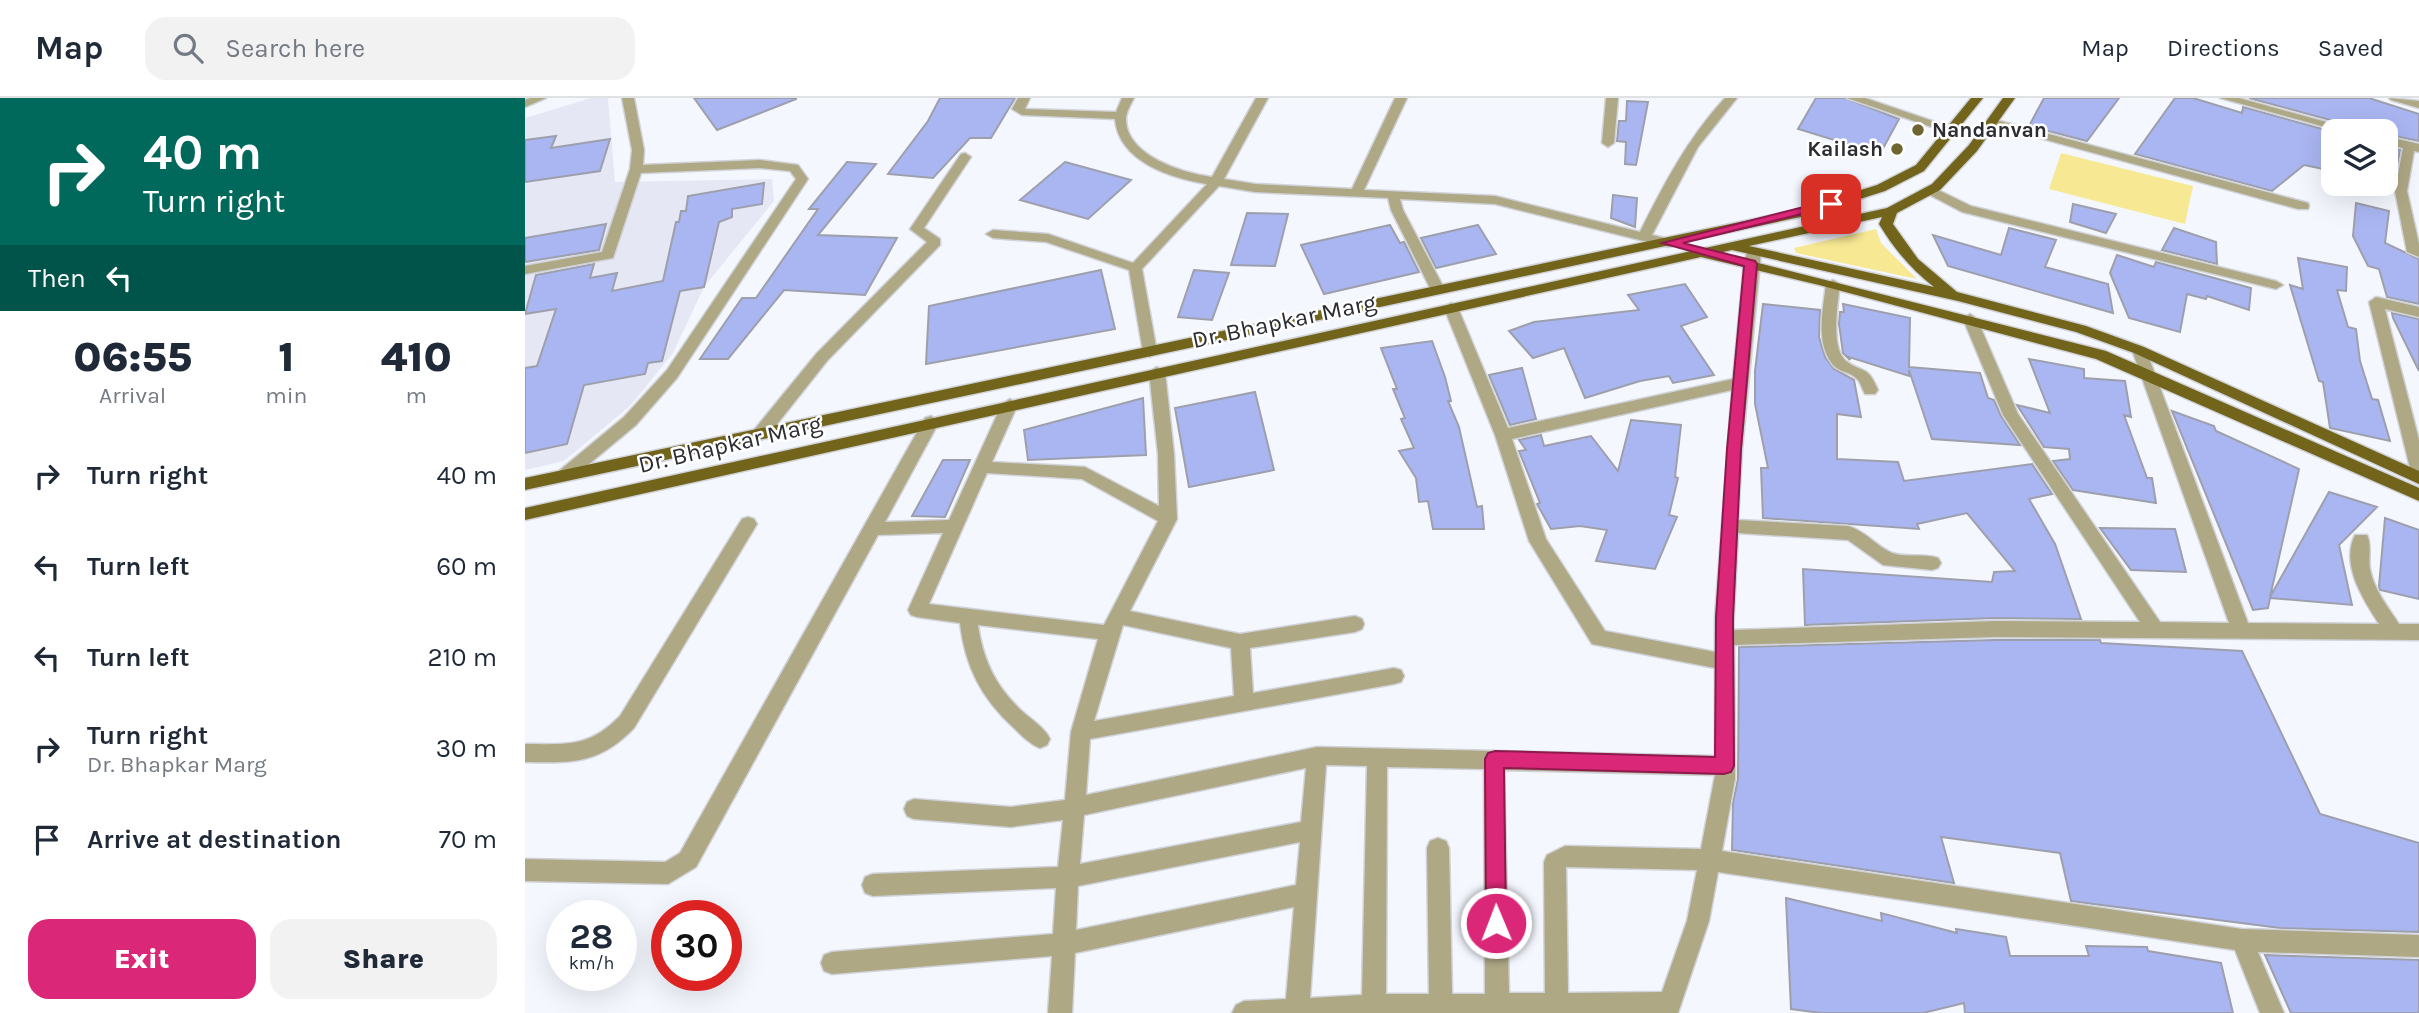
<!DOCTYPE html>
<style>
:root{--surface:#fff;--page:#f2f2f3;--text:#1f2937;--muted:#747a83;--line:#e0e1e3;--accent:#db2777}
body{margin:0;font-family:Karla,sans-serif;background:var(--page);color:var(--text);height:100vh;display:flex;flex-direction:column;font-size:26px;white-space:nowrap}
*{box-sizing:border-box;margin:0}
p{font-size:23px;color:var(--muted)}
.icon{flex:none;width:38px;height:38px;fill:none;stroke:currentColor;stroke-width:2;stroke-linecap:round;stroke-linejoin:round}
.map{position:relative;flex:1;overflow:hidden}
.sheet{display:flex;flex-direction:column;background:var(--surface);width:525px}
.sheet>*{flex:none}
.top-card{background:#00695c;color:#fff;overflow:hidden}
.buttons{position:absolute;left:1796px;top:21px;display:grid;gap:14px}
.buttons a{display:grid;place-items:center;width:77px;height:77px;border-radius:14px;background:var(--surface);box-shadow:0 7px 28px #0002;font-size:35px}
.speed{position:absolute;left:21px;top:802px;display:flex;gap:14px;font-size:35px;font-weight:700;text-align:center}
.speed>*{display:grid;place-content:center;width:91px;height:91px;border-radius:50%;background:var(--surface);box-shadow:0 7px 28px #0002;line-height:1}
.speed small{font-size:18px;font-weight:400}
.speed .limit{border:10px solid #d22;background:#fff;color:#111}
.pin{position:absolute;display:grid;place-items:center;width:60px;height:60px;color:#fff;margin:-30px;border-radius:14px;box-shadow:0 4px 10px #0006}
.me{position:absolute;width:77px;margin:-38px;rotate:359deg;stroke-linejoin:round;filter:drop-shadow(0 0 5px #0008)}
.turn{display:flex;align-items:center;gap:24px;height:147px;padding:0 28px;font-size:32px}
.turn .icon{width:91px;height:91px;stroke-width:2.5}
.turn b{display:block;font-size:49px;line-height:60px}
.then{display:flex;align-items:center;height:66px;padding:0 28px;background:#0003;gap:14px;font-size:26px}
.eta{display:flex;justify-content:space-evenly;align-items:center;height:119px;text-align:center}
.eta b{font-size:42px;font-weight:800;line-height:49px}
.action{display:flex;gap:14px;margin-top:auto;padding:14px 28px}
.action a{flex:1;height:80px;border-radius:21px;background:var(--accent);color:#fff;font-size:28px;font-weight:800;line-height:80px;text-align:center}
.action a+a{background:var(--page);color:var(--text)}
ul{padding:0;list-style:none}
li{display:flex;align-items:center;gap:21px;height:91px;padding:0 28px}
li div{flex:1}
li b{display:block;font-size:26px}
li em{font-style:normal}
header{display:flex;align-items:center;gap:42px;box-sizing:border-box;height:98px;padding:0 35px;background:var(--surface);border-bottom:2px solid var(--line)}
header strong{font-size:33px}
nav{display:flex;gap:38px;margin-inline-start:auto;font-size:24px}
.search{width:490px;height:63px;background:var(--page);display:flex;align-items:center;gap:18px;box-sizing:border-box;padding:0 24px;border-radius:21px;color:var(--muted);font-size:26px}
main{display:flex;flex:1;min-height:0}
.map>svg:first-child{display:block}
.built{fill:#e5e7f4}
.green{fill:#f7e894}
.building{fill:#aab6f2;stroke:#9da0ac;stroke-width:2}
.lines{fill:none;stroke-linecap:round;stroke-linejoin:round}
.minor-casing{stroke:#d1d3da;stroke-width:3}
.major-casing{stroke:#d1d3da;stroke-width:3}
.minor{fill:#aea885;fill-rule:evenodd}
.major{fill:#72651b;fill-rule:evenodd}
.route{fill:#db2777;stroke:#8e194d;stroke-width:2}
.poi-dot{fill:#6e6531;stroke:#fff;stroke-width:2.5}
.labels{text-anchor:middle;stroke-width:5;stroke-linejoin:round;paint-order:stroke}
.far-poi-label{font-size:21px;font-weight:bold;fill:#2c2d32;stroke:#fff;text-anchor:start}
.street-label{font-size:24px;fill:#2c2d32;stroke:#fff}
</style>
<header>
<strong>Map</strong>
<div class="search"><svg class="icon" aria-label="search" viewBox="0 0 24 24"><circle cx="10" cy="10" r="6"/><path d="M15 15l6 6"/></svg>Search here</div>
<nav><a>Map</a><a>Directions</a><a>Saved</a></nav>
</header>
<main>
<section class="sheet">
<div class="top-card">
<div class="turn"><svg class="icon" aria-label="right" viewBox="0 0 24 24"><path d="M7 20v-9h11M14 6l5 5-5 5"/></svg><div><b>40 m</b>Turn right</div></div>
<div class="then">Then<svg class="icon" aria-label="left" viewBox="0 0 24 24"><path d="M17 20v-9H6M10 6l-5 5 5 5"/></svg></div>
</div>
<div class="eta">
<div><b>06:55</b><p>Arrival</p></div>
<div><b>1</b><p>min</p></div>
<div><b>410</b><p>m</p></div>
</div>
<ul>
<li><svg class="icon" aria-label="right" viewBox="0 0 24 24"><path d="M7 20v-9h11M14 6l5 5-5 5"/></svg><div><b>Turn right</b></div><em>40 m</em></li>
<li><svg class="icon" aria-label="left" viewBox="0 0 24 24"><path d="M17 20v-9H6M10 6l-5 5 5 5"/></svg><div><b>Turn left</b></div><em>60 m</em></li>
<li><svg class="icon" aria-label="left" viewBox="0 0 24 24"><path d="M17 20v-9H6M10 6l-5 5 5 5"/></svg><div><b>Turn left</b></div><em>210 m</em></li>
<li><svg class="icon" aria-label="right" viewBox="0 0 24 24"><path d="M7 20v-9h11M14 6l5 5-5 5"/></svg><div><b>Turn right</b><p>Dr. Bhapkar Marg</p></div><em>30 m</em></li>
<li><svg class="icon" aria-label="arrive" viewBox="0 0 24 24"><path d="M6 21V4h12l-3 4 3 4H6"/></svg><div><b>Arrive at destination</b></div><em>70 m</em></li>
</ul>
<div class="action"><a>Exit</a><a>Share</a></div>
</section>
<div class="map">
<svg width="1894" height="915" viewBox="0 0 1894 915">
<rect width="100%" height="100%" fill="#f5f7ff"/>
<!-- built -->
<path class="built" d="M66,0H83L90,84L247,81L249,103L179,189L148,255L106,307L39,363L0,372V20Z"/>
<!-- green -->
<path class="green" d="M1536,55L1668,88L1660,126L1524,91Z
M1351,131L1356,145L1392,181L1271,155L1269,150Z"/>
<!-- building -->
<path class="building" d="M169,0H271V1L192,32Z
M415,0H490L466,40H445L408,80L363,76L403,23Z
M1291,0H1320L1374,21L1355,56L1273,31Z
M1519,0H1594L1562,43L1504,28Z
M1650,0H1668L1717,15L1718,9L1808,34V73L1779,67L1747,93L1610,56Z
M1724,0H1844L1894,16V43L1860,36V33H1837L1835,30Z
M1102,3L1123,4L1111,67L1100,66L1101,44L1092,43L1094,23H1101Z
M31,38L26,50L85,41L75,73L0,84V42Z
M1860,49L1875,52L1870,79L1860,77Z
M322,64L351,66L293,137L372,140L340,197L259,192L203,261H175L217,200H231L293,111H284Z
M540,64L606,82L563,121L495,102Z
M239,85L237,106L207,111V119L194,124L179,189L155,193L137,263L123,265L120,276L59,287L42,346L0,355V270L12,268L31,211L0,216L11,177L69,166L65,180L92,175L87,193L138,183L151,124H154L156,113H161L163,98Z
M1088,97L1112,100L1110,129L1086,120Z
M1831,105L1864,113L1860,145L1894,161V206L1862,199L1854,171L1843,168L1828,138Z
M1548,106L1591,116L1581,135L1545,124Z
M722,115L763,116L750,168L706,167Z
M81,126L74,152L0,164V140Z
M865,127L875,145L879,144L894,174L799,196L776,147Z
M953,127L971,156L911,170L896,140Z
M1484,130L1531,142L1520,169L1583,186L1588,215L1423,168L1408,137L1476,157Z
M1649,130L1691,144L1692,166L1637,152Z
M1592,157L1629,169L1631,164L1726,190L1724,212L1682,198L1681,201L1662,196L1655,234L1604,220L1585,175Z
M1773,160L1822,169L1821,193L1812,192L1823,229L1831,231L1835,263L1847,301L1853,302L1865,343L1805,330L1798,284L1794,283L1765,187L1778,191Z
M576,172L590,231L401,266L404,208Z
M669,172L704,175L687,222L653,219Z
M1160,186L1182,219L1156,228L1189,277L1148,285L1144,278L1115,283L1060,300L1039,250L1008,260L984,233L1009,224L1114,212L1103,197Z
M1238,206L1295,212L1294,239L1300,259L1309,271L1329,282L1336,319L1312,316V361L1373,364L1379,383L1507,366L1527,396L1504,401L1530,446L1556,521L1470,520L1280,527L1278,471L1467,484L1469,474L1490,473L1442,415L1392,426L1394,431L1238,420L1236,370H1243L1230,306V273Z
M1318,206L1385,220L1384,269L1455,275L1463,300L1469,302L1476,318L1495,347L1407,341L1384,272V278L1324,259L1325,262L1318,255L1314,226L1315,214H1319Z
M1867,215L1894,221V273L1868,220Z
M907,243L920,279L926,303H923L934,329L952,409L957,408L959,431H908L903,403L894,404L891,380L874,353L889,350L876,321L880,320L868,291H872L856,250Z
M1504,261L1559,271V280L1600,283L1606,319L1599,317L1622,380H1627L1631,405L1548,392L1528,363L1545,361L1544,351L1519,349L1492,307L1525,315Z
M997,270L1011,321L985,327L964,277Z
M730,294L749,372L664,389L650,310Z
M618,300L621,357L503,362L499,332Z
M1647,313L1689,328L1691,333L1774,371L1745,499L1804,394L1852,409L1814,447L1827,507L1745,500L1743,510L1728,512Z
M1106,322L1156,327L1150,379L1153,380L1144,417L1152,419L1130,471L1071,463L1082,432L1055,428L1026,431L1012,406L1015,405L994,353L1001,352L994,342L1016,337L1019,348L1066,338L1093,373Z
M418,362H445L420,419L387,418Z
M1860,420L1894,432V501L1855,492L1854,488Z
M1575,430L1650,431L1661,474L1606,472Z
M1470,542H1575L1576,545L1717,553L1795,716L1894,745V834L1755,830L1546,803L1535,755L1416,739L1429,785L1207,752L1208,705L1213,681L1214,549Z
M1261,800L1357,823L1356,815L1432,835L1431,831L1481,839L1485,858H1564L1561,848L1622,849L1623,853L1696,865L1708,915H1440L1439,905L1398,915H1296L1266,911Z
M1740,857L1894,862V915H1766Z"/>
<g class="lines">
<defs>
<path id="minor" d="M5,0H21L0,9V2Z
M97,0H109L119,52L118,67L235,62L273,67L283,81L152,280L111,327L46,381L40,383L32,377L34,373L99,319L142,272L271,81L265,73L235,70L116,75L88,160L0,176V168L77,154L105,71L107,52Z
M493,0H505L500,11L591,14L597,0H609C606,6 601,14 601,21C601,58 658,75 687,79L731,0H743L699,81L730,86L827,91L870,0H882L839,92L970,98L1115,134C1139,86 1163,40 1200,0H1212L1173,49L1127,137L1148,142V148L1143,149L970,106L875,101L878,112L920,192L913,196L906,192L866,112L863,100L730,94L694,88L617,171L632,254L625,259L618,254L604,172L521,144L468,140L461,136L468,132L523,136L608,165L682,86C646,80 594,64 590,21L497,17L487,11Z
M1081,0H1093L1089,45L1083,49L1077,45Z
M1322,0H1340L1434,32L1424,35Z
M1695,0H1714L1834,33H1815Z
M1864,0L1894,3V10L1866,2Z
M1463,22H1471L1783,105L1784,108L1783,111H1773L1463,26Z
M1860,38L1894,46V54L1889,53L1882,93L1894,146V159L1882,154L1870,93L1878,50L1860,46Z
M440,55L446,59L399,130L415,141V147L302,263L241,340H229L227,336L229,332L292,255L402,144L385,131L436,56Z
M1405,88L1446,108L1751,183L1758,187L1751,191L1437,114L1401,95L1399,92Z
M1229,150L1236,154L1217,351L1213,422L1323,428C1342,434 1351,448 1367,455C1381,460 1399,455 1413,460L1416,465L1413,470L1407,472L1358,467L1323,442L1213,435L1208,532L1470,523L1615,524L1478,317L1438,221L1445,216L1452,221L1493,316L1635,524L1704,525L1607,252L1614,247L1621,252L1723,525L1854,526C1839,502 1815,467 1830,437H1842C1847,447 1843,460 1845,471C1849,492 1863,509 1874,526H1894V542L1470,539L1209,547L1210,681L1197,753L1717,831L1894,837V859L1733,854L1759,915H1735L1710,852L1193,774L1184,823L1153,915H707L711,907L719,903L761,901L769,809L550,855L547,915H523L527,858L307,876L299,873L296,865L299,857L307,854L528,836L531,790L348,798L340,795L337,787L340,779L348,776L533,769L538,722L486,729L389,721L382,718L379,711L382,704L389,701L486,709L540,702L546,634L573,541L453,527C458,563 471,589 498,614C507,622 520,630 525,641L522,647L515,650C505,646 497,638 489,630C456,600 440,568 435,525L392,519L386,517L383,512L418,435L353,437L171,769L143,786L0,783V761L140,764L155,755L400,320L406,318L414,324L360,424L424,422L477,306L485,301L493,306L467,364L560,369L634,408L633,356L624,274L632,269L640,274L649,356L652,421L605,513L715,536L830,518L837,521L839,526L837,531L830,534L725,550L728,595L869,570L876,572L879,578L876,584L869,586L565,641L561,697L792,649L1190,658V570L1067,546L1004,443L970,337L919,210L926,205L933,210L983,330L1208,281L1219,166L1222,154ZM1207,292L1190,520V554L1080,533L1021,441L987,341ZM462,375L557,381L633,423L579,527L404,506ZM598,527L706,550L709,598L569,623ZM801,667L842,668L837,897L785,900ZM862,669L959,671L960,896H927L924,750L921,743L913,740L905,743L902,750L904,896H861ZM781,670L776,724L555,766L559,717ZM979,672L1190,677L1176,751L1040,748L1022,757L1019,764L1020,895H984ZM775,744L771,787L551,832L553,788ZM1041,769L1172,772L1162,823L1137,894L1043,895Z
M1308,182L1315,186C1313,204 1305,250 1321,263C1338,276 1342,266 1353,292L1350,296H1340C1337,291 1336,285 1332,281C1326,274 1314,274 1308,267C1290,245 1298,212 1301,186Z
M1851,199L1894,209V219L1860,211L1894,342V380L1886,374L1844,204Z
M223,419L229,421L232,426L229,431L109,630C75,666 47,665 0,664V646C42,646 64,650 95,618L217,421Z"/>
<path id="major" d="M1446,0H1458L1399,73L1360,93L1285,117L0,392V380L1276,111L1352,87L1391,67Z
M1478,0H1490L1452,53L1415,92L1372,115L1368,126L1393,161L1432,194L1561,228L1619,249L1894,373V386L1609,255L1551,234L1433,203L1207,152L1194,155L1581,253L1894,390V403L1571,261L1294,187L1176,159L0,422V410L1362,110L1407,86L1444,47ZM1357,119L1354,126C1369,151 1386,171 1409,189L1224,148Z"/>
</defs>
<!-- minor casing -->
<use href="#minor" class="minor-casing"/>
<!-- major casing -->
<use href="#major" class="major-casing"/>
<!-- minor -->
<use href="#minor" class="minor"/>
<!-- major -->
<use href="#major" class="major"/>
</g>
<!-- route -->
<path class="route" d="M1306,102L1310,103V108L1158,145L1230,163L1232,166L1216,351L1208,520L1209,668L1206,674L1199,676L979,670L981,825L978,832L971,835L964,832L961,825L960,661L963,655L970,653L1190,659L1191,520L1202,351L1219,168L1137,145Z"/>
<!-- markers -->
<g class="poi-dot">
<circle cx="1393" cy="32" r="7"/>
<circle cx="1372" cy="51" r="7"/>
</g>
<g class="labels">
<!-- far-poi labels -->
<g class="far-poi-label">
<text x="1407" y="39">Nandanvan</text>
<text x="1358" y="58" text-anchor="end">Kailash</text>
</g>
<!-- street labels -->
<g class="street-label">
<text transform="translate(759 223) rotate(-12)" y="8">Dr. Bhapkar Marg</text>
<text transform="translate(205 346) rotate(-13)" y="8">Dr. Bhapkar Marg</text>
</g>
</g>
</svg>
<div class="buttons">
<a><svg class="icon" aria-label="layers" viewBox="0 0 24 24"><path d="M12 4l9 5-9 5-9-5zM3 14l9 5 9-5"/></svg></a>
</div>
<div class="speed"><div>28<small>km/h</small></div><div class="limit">30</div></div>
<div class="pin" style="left:1306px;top:106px;background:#d93025"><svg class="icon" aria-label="arrive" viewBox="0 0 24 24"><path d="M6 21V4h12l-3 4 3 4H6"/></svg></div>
<svg class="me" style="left:971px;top:825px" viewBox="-20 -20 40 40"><circle r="17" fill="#db2777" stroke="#fff" stroke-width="3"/><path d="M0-11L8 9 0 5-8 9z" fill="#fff"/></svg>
</div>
</main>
